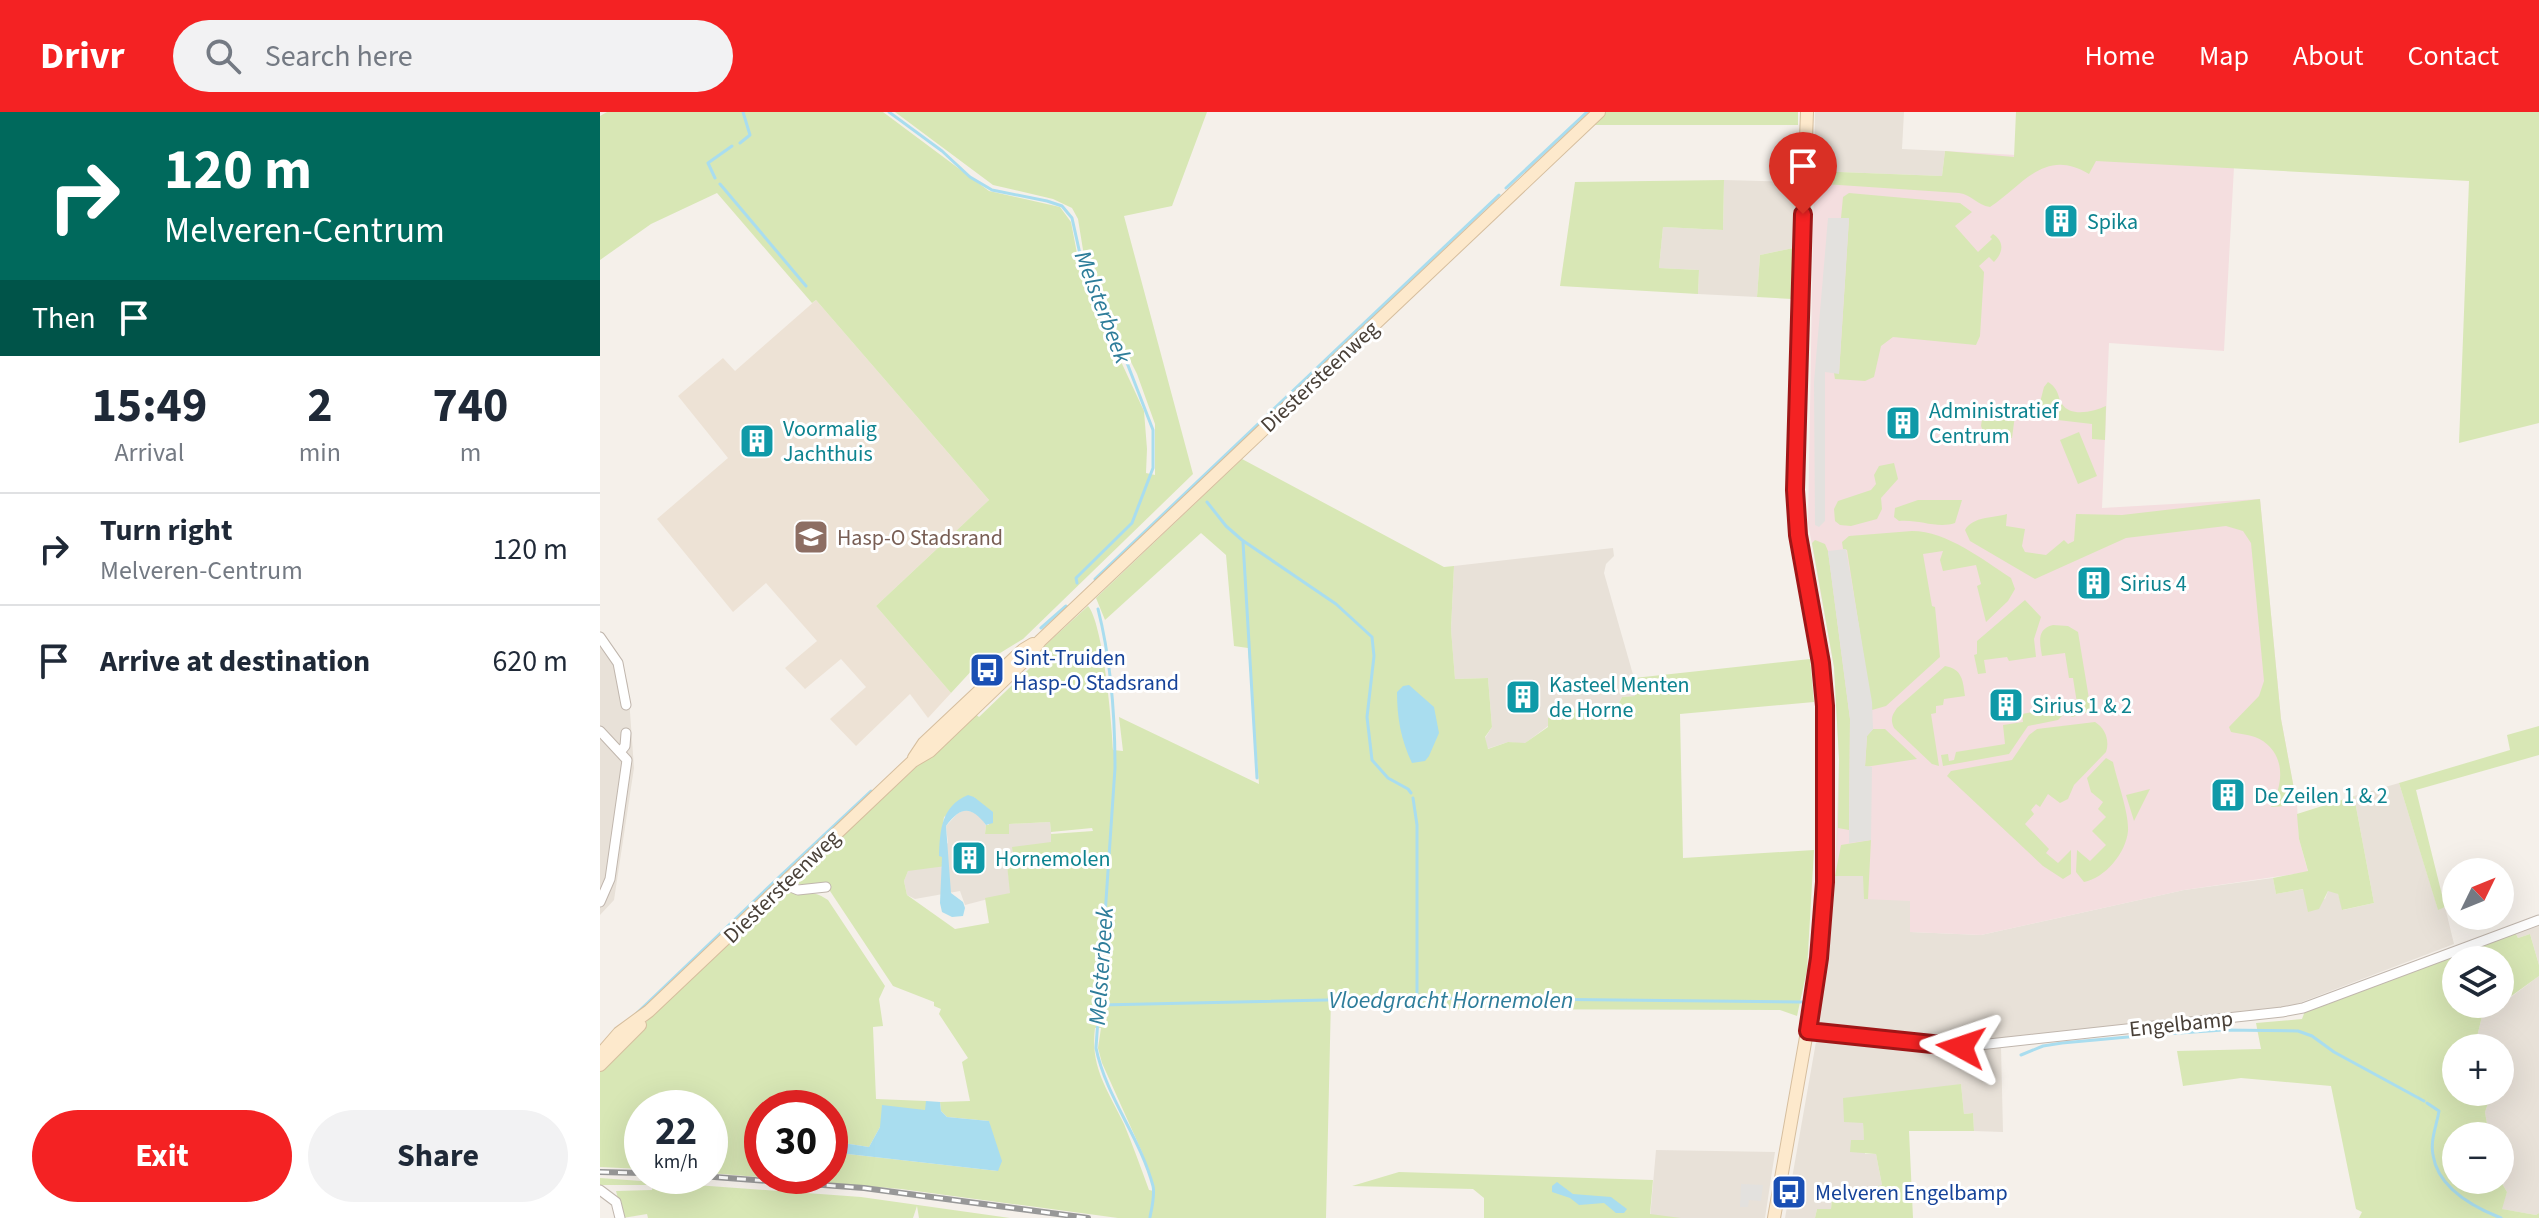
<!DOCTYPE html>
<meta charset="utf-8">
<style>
:root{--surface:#fff;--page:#f2f2f3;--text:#1f2937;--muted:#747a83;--line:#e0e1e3;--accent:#f42223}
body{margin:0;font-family:"Source Sans 3",sans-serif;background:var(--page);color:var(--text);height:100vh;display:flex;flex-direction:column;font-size:30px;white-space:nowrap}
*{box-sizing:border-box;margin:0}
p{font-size:26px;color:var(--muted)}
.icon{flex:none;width:44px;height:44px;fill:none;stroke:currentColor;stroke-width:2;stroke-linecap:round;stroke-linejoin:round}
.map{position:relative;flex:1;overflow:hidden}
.details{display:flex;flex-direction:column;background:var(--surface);width:600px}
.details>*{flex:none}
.banner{background:#00695c;color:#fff;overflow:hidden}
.needle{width:52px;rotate:47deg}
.buttons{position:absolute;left:1842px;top:746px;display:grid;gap:16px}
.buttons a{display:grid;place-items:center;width:72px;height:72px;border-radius:50%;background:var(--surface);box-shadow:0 8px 32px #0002;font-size:40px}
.speed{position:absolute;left:24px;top:978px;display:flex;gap:16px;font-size:40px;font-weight:700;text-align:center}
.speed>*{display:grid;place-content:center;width:104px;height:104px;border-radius:50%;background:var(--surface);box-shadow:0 8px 32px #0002;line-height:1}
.speed small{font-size:20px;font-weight:400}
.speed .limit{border:12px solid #d22;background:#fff;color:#111}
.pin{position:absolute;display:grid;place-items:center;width:68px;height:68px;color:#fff;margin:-82px -34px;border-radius:50% 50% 50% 0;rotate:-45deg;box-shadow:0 0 8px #0007}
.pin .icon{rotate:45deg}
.me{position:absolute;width:88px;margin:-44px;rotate:275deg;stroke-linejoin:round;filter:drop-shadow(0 0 6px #0008)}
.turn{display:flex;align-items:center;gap:28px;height:168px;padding:0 32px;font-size:36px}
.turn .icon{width:104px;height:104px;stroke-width:2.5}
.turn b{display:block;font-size:56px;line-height:68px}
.then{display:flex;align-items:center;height:76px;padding:0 32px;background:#0003;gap:16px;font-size:30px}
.eta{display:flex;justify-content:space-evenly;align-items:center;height:136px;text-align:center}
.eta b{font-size:48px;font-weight:700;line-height:56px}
.button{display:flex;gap:16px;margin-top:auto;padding:16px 32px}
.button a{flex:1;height:92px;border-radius:48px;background:var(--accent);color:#fff;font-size:32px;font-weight:700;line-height:92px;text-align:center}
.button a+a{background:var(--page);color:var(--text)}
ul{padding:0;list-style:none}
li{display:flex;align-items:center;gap:24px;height:112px;padding:0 32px;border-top:2px solid var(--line)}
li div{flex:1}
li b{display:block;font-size:30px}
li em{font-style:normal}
header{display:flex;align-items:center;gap:48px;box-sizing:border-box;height:112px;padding:0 40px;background:var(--accent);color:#fff}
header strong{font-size:38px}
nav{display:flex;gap:44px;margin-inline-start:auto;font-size:28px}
.search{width:560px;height:72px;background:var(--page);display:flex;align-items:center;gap:20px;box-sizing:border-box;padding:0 28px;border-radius:44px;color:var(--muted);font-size:30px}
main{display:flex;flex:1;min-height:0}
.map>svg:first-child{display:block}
.residential{fill:#e8e1d8}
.education{fill:#ede2d5}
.medical{fill:#f4dedf}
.green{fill:#d8e7b5;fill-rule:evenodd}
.parking{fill:#e3e1de}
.water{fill:#a9ddef}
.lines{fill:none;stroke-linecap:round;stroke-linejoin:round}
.stream{stroke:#a9ddef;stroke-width:3}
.minor-casing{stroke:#c0b6ad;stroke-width:11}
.secondary-casing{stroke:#d6be9e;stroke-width:14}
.minor{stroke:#fff;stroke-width:9}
.secondary{stroke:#fde9cc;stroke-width:12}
.rail-casing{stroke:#989898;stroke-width:6}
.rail{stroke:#fff;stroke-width:3;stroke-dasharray:9;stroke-linecap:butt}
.route-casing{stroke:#9f1617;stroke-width:20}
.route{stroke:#f42223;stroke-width:14}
.labels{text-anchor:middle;stroke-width:6;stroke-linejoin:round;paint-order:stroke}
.culture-label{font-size:22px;fill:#0d838f;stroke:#fff;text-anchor:start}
.street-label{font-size:22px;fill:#494038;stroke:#fff}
.education-label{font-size:22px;fill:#785e54;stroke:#fff;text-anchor:start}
.transit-label{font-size:22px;fill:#164399;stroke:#fff;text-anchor:start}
.water-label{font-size:24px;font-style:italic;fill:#2e7d9a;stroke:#fff}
</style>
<header>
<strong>Drivr</strong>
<div class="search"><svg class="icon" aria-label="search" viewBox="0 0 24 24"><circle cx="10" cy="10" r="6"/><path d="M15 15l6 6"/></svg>Search here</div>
<nav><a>Home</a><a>Map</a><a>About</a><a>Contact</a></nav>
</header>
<main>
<section class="details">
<div class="banner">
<div class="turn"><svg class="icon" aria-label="right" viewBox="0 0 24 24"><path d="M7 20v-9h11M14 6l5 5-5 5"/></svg><div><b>120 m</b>Melveren-Centrum</div></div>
<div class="then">Then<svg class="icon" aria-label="arrive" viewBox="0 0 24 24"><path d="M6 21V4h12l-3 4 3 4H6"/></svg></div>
</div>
<div class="eta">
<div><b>15:49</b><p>Arrival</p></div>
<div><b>2</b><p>min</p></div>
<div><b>740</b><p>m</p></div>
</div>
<ul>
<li><svg class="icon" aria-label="right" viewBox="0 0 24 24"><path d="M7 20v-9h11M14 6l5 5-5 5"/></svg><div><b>Turn right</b><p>Melveren-Centrum</p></div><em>120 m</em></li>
<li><svg class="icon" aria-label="arrive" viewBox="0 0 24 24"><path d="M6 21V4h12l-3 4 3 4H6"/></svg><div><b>Arrive at destination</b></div><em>620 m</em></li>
</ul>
<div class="button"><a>Exit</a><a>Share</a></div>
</section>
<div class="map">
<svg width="1939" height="1106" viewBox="0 0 1939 1106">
<rect width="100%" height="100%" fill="#f5f0ea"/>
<!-- residential -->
<path class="residential" d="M1215,0H1304L1302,37L1345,39L1342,64L1214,59Z
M1124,68L1196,70L1193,136L1160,143L1157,185L1098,182L1099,158L1059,156L1063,115L1123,118Z
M1013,436L1014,444L1006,452L1004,461L1034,566L1036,584L1022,585L1019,591L956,600L948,614L924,632L908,630L887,637L885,626L892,615L888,566L855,567L851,517L854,454Z
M0,520L17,540L28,572L34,656L14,788L0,803Z
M1799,671L1838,797L1845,795L1854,832L1694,893L1655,900L1387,928L1330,929L1235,919L1219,913L1235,764H1264L1311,788V820L1381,823L1584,778L1673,766L1676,782L1704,777L1725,787L1728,779H1734L1738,782L1743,798L1774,791L1754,684Z
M366,698L378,702L386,713L385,722L409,712L450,710L452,730L415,752L407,753L411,781L365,793L360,779L315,787L307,783L304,769L308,759L348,731L346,714L358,701Z
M1939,811V853L1930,822L1918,826L1915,820Z
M1939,864V1101L1936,1103L1901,1097L1907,1080L1900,1068V1024H1889L1885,1000L1892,980H1900V967L1906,946L1900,942V936H1889L1876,929L1885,892H1900V881L1907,878L1911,885Z
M1224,927L1345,937L1401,935L1403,1020L1374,1019L1373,1001L1364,1002L1361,972L1244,1010H1263L1265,1042H1276L1282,1073L1232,1085L1231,1097H1217L1215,1106H1185L1216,930Z
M1056,1038L1175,1040L1165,1106H1050Z"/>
<!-- education -->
<path class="education" d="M216,188L389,388L276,494L351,581L328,606L310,582L256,634L230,607L266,575L241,547L205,577L185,556L217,529L166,471L133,500L57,407L128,346L78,284L123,246L135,259Z"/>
<!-- medical -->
<path class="medical" d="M1345,39L1634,55L1624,239L1509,231L1502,396L1660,387L1681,607L1697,693L1699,727L1708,760L1584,778L1381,823L1310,820V789L1264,787V764H1235L1239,647L1234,555L1208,411L1214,67L1342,71Z"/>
<!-- green -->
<path class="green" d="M7,0H283L389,79L460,95L471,110L480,157L490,183L544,299L547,337L546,361L555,363V312L537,262L491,170L484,144L478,107L472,96L453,87L393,73L295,0H607L572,94L524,104L593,362L423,527L392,546L387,542L351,581L276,494L389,388L216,188L212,191L117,81L51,112L0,148V4Z
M1006,0H1198V13H992Z
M1416,0H1939V311L1859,331L1869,69L1496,49L1489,62C1445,35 1423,73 1390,95C1377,93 1372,83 1359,81L1224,72L1216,67L1214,59L1342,64L1345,39L1414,45Z
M1124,68L1123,118L1063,115L1059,156L1099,158L1098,182L960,174L975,70Z
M1249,81L1360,91L1372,100L1355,114L1378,140L1392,127L1390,125L1393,122C1405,130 1403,141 1394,150L1389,145L1379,154L1384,160L1380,224L1376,233L1293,225L1281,234L1274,265L1265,269L1235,267L1234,261H1239L1249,107L1241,106L1243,85Z
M1193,136L1192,187L1157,185L1160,143Z
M1448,270C1459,277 1457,283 1462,292C1471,306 1495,299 1506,294L1505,328L1492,327V312L1415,303L1412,326L1383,319L1381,314L1384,293L1438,298L1444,275Z
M1479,320L1497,364L1478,372L1460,328Z
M642,347L844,455L854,454L851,517L855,567L888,566L892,615L885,625L888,637L908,630L925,631L948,615V606L956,600L1019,591L1022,585L1035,584L1034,566L1210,547L1214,590L1080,602L1083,746L1214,738L1207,858L1197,904L1180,898L830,897L731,886L726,1106H518L301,1077L110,1061V996H42V1057L0,1055V960L31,930L45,911L178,783C193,777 214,778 228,788L285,874L279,887L283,914L273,915L276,987L326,989V999L280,1015L269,1035L230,1029V996H162V1064H230V1040L398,1059L389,1009L347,1005L341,999L340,990L370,989L362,950L368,946L339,902L341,897L334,894V890L293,874L228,776L192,771L374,601L379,605L432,554L428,549L488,494C503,511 512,611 513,638L523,639L519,605L659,672L648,536L634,534L626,443L601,421L505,508L496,486ZM374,685L389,713H386L385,722H409V712L450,710L451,720L492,716L493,719L451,722V730L412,735L415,752L407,753L410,781L385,786L389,811L355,817L307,783L304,769L308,759L346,754L340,732L344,705ZM495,916H501L498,936L502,951L542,1040L554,1079L549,1078C541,1056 533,1034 524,1012C508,978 490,956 495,916Z
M1294,351L1298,367L1281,386L1282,397L1277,407L1251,414L1240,413L1235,409L1234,397L1238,389L1271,378L1276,372L1274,363L1279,354Z
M1660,387L1681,607L1697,693L1671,695C1683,673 1686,645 1663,629C1654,623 1641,622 1631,620L1629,615L1659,584L1664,569L1651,431L1643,419L1626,414L1526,426L1435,467L1370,429L1365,418C1373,404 1394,406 1407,402L1406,414L1425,417L1422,434L1425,440L1446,443L1464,428L1468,432L1474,429L1476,402L1522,403Z
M1318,388H1362L1355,411C1337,417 1319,407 1299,409L1294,405L1295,396Z
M1312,419C1347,419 1383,448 1411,466L1415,477L1408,489L1386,510L1377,474L1381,472L1376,453L1343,459L1340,448L1343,439L1323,442L1332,494L1335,495L1340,545L1286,594L1272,598L1247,438L1243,437L1242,430L1249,424Z
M1215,428L1225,432L1228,439L1250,607L1249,718L1238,716L1239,647L1234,555L1212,431Z
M1425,488L1441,505L1434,527L1436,545L1409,549L1407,545L1384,548L1386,561L1378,562L1374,543L1377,542V529Z
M1453,513L1468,514L1478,520L1491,599L1472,605L1467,601L1468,593L1477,591L1473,566H1469L1465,541L1442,544C1440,531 1436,517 1453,513Z
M1345,554C1362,557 1363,568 1365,584L1344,587L1343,593L1336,594V601L1331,602L1339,654L1332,652L1294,616C1290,607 1292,603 1297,596Z
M1461,595L1463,603L1458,608L1428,614L1409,642L1343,654L1341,643L1348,642L1349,649L1354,648L1356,640L1405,632L1403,613L1423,610L1422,602Z
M1495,610C1505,616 1510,628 1506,640L1474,673L1468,687L1460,691L1448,682L1440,695L1436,692L1431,698L1434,702L1425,712L1449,737L1446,741L1458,751L1471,738V762L1463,767L1443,754L1347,664L1351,659L1412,648L1429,623L1437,617Z
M1939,614V643L1816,678L1845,795L1838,798L1799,671L1910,638L1907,623Z
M1273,617H1285L1317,647L1265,655L1267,624Z
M1506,646L1513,650C1517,669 1529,700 1528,719C1526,741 1505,766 1484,770L1476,760L1477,738L1490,749L1506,733L1492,719L1506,705L1498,697L1503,690L1491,680L1487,666Z
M1550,677L1534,709L1526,683Z
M1754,684L1774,791L1742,798L1738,782L1728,779L1719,797L1708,800L1703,777L1676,782L1673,766L1708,759L1699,727L1697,702Z
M1271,728L1268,787H1264L1263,764H1235L1241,733Z
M1915,820L1918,826L1930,822L1939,853V864L1910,885L1907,878L1900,881V848H1856V892H1885L1876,929L1889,936H1856V980H1892L1885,1000L1889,1024H1856V1068H1900L1907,1080L1902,1097L1936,1103L1939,1101V1106H1759L1762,1100L1756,1097L1731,974L1641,966L1583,974L1577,939L1661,937L1656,911L1702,907L1705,899Z
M1361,972L1364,1002L1373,1001L1374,1019H1309L1313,1106H1215L1217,1097H1231L1232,1085L1282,1073L1276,1042L1250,1040L1251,1028H1264L1263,1011L1244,1010L1243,986Z
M799,1060L1053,1068L1050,1102L1081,1106H884V1086L873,1077L752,1074Z
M0,1066L261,1085L410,1106H319L317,1094L313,1106H48L47,1102L23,1106L16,1079L52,1078L53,1073H0Z"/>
<!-- parking -->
<path class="parking" d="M1228,106H1249L1239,262L1225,260V409L1219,415L1215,413L1214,270Z
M1246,437L1272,590L1273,617L1267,624L1265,654L1272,655L1271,728L1249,731L1250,607L1228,439Z
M1141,1072L1163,1073L1161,1089L1149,1088L1148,1095H1140Z"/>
<!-- water -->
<path class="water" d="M809,573L834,595L839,621L829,644L825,649L812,651C801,628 797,606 797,580L803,574Z
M368,683L374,685L393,700V711L386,713C371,694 361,694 346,714L351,781L363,790L365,796L363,804L352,805L342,800L340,791L342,745L339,744C340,719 341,694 368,683Z
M326,989L340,990L341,999L347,1005L389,1009L402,1049L398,1059L230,1040V1029L269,1035L280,1015L282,993L325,998Z
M957,1070L973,1082L1011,1085L1027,1097L1024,1101H1016L1004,1091L979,1093L970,1086L952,1080V1074Z"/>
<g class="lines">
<!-- stream -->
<path class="stream" d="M289,0L342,39L370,65L392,78L447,89L462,94L472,106L484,160L522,238L553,318V356L532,411L476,466L477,471
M140,31L150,23L143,0
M115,66L108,51L132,34
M120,72L206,174
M906,76L987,0
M607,390L626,414L642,428L736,492L772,525L774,544L767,605L772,648L788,666L808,677L811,681
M643,430L657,666
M495,467L899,83
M498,497C511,548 515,603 515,656L496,936C506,985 540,1025 553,1074C555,1083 552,1095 550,1105
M441,516L466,494
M813,686L817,713V886
M178,766L271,679
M500,893L817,886L1203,890
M37,901L176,768
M1421,943L1443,934L1462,931L1550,923L1623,918L1698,919L1712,924L1734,940L1824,989
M1827,991L1839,999C1837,1012 1830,1028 1833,1043C1838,1076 1873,1095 1901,1106"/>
<defs>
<path id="minor" d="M0,525L18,551L26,593
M0,619L27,648L10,767L0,790
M20,640L25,634L26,621
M183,772L198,778L226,775
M1208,919L1361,935L1682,900L1703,896L1939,808
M0,1078L16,1090L20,1106"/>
<path id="secondary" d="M314,646L324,631L423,538L433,532
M0,943L19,921L49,899L313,649L330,639L426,547L440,529L999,0
M0,953L40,913
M1174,1106L1217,863L1225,770V594L1221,551L1198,423L1194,348L1207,0"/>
</defs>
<!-- minor casing -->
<use href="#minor" class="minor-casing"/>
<!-- secondary casing -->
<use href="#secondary" class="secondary-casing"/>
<!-- minor -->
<use href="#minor" class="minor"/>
<!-- secondary -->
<use href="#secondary" class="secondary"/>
<defs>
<path id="rail" d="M0,1060L42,1061
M101,1064L264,1076L488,1106"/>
</defs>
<!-- rail casing -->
<use href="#rail" class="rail-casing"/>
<!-- rail -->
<use href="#rail" class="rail"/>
</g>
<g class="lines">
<defs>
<path id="route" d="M1203,102L1195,378L1198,423L1221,551L1225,594V770L1219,846L1208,919L1361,935"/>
</defs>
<!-- route casing -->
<use href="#route" class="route-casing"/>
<!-- route -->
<use href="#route" class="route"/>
</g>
<!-- icons -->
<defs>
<symbol id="building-square" viewBox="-11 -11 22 22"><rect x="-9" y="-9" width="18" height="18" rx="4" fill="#0f9aa8" stroke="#fff"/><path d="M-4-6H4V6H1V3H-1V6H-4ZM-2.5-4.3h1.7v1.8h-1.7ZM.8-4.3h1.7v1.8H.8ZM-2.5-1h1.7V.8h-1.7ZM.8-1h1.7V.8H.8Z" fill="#fff"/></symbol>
<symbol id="school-square" viewBox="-11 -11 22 22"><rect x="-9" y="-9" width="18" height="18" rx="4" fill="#8d6e63" stroke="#fff"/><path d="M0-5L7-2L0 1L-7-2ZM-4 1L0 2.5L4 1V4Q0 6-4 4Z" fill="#fff"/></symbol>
<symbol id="bus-square" viewBox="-11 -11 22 22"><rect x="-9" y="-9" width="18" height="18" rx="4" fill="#1a4fb4" stroke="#fff"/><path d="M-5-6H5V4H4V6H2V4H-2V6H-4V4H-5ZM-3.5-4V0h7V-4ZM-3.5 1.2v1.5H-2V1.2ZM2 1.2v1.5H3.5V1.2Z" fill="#fff"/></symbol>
</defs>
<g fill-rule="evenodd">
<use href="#building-square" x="1441" y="89" width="40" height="40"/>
<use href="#building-square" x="1283" y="291" width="40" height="40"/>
<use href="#building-square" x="137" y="309" width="40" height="40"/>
<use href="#school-square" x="191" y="405" width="40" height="40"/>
<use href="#building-square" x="1474" y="451" width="40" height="40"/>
<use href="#bus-square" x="367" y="538" width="40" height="40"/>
<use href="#building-square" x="903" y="565" width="40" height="40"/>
<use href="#building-square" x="1386" y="573" width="40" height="40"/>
<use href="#building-square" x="1608" y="663" width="40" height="40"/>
<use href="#building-square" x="349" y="726" width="40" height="40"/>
<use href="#bus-square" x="1169" y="1060" width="40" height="40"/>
</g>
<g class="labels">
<!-- culture labels -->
<g class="culture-label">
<text x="1487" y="117">Spika</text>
<text x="1329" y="306">Administratief<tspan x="1329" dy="25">Centrum</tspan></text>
<text x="183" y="324">Voormalig<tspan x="183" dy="25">Jachthuis</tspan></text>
<text x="1520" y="479">Sirius 4</text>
<text x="949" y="580">Kasteel Menten<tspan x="949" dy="25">de Horne</tspan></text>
<text x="1432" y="601">Sirius 1 &amp; 2</text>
<text x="1654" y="691">De Zeilen 1 &amp; 2</text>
<text x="395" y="754">Hornemolen</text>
</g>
<!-- street labels -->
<g class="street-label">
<text transform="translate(719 264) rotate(-43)" y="8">Diestersteenweg</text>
<text transform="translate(181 774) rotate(-44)" y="8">Diestersteenweg</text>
<text transform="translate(1581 911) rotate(-6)" y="8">Engelbamp</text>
</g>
<!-- education labels -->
<g class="education-label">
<text x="237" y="433">Hasp-O Stadsrand</text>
</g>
<!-- transit labels -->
<g class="transit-label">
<text x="413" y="553">Sint-Truiden<tspan x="413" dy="25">Hasp-O Stadsrand</tspan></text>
<text x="1215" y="1088">Melveren Engelbamp</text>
</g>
<!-- water labels -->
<g class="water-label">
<text transform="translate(503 195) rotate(69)" y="8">Melsterbeek</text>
<text transform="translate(501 854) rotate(-86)" y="8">Melsterbeek</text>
<text x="851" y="896">Vloedgracht Hornemolen</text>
</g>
</g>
</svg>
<div class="buttons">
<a><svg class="needle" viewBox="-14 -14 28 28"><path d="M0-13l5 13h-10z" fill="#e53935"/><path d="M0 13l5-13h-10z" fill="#747a83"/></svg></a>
<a><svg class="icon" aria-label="layers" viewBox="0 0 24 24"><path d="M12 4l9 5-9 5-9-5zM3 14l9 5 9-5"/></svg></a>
<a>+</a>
<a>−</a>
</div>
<div class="speed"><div>22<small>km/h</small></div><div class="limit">30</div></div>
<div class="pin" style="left:1203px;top:102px;background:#d93025"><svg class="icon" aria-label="arrive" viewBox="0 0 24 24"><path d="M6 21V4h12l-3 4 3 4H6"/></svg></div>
<svg class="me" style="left:1361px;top:935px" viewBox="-20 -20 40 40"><path d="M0-17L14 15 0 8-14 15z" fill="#f42223" stroke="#fff" stroke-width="4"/></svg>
</div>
</main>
